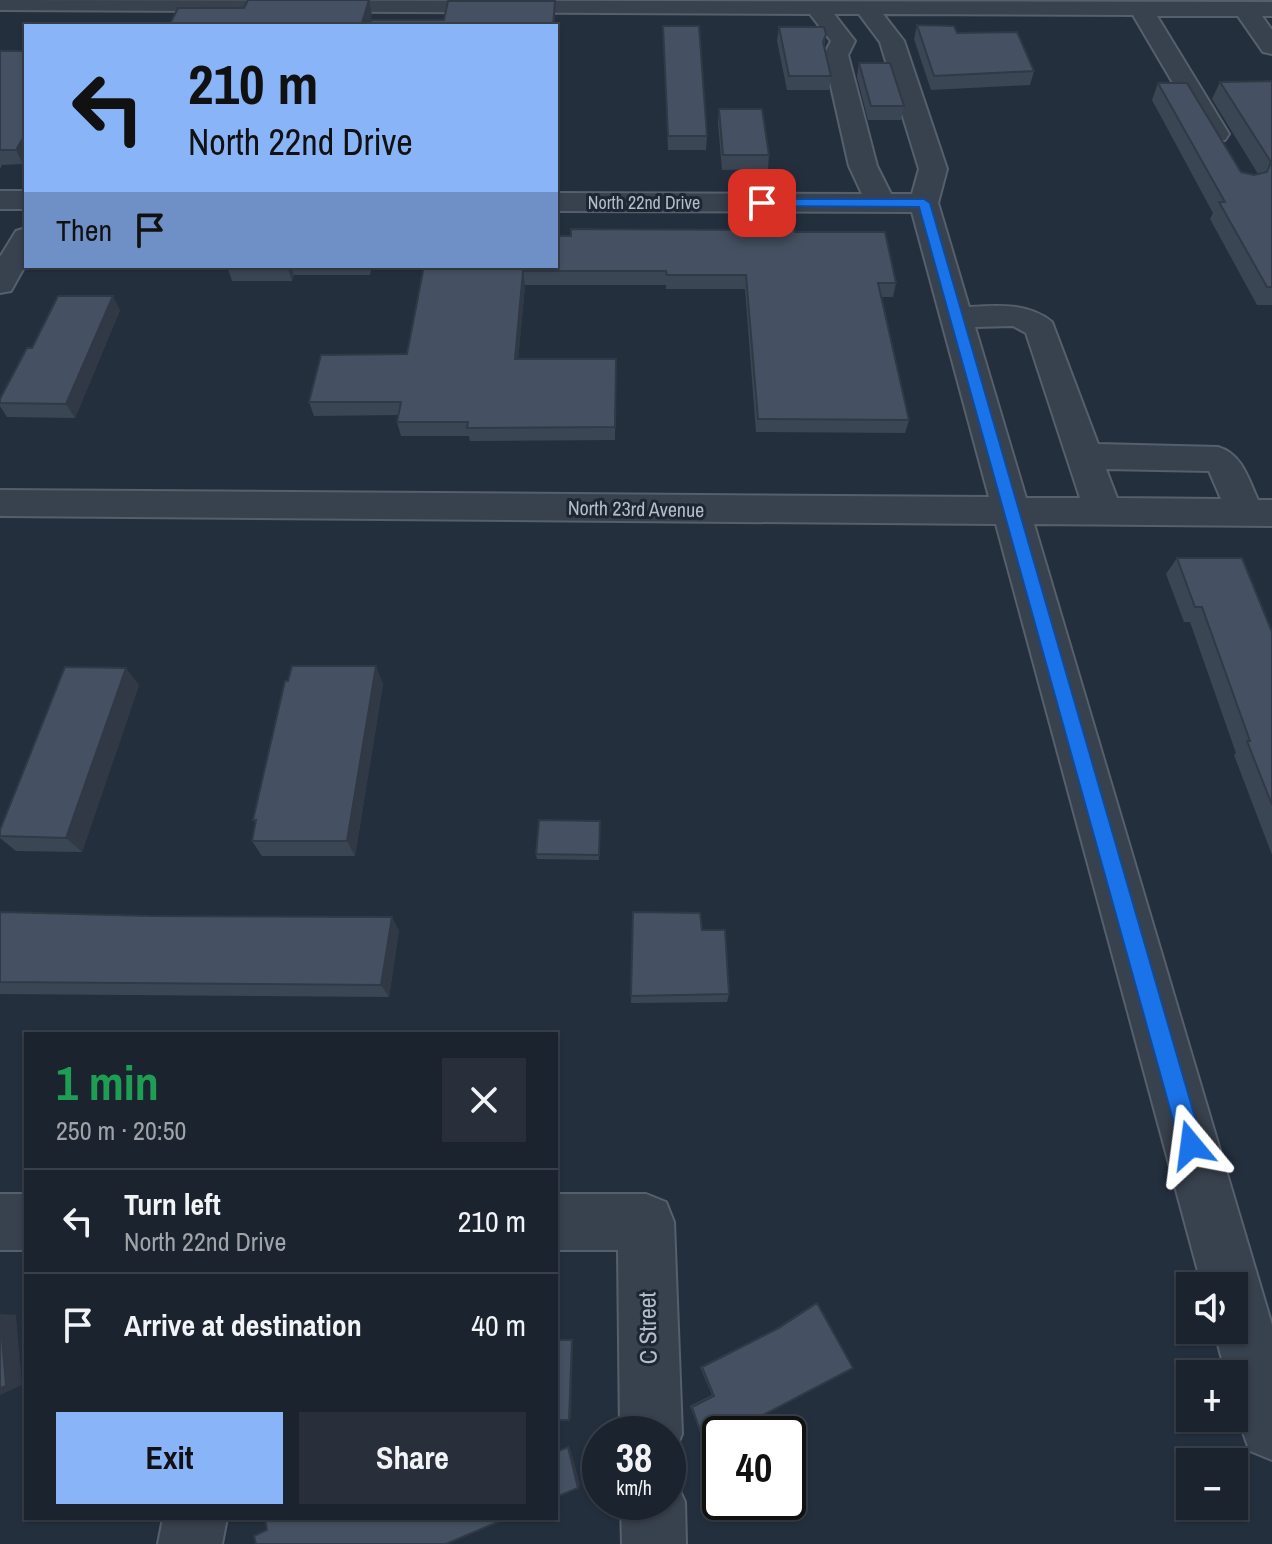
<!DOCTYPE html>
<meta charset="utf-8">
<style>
:root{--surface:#1b232e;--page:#282f3a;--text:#f1f3f6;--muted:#a0a4aa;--line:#39404a;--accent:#8ab4f8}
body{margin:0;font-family:"Archivo Narrow",sans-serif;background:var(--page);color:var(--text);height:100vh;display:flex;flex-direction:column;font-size:30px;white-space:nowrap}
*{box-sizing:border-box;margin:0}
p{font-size:26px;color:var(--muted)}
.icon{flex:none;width:44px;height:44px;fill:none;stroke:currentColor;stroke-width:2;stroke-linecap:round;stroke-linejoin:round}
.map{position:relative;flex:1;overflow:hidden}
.drawer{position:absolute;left:24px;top:1032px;width:534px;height:488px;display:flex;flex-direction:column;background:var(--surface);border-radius:0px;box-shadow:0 2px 6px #0004,0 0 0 2px var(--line)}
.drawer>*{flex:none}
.guide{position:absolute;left:24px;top:24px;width:534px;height:244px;border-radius:0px;box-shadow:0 2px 6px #0004,0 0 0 2px var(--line);background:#8ab4f8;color:#111;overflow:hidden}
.fabs{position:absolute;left:1176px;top:1272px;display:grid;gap:16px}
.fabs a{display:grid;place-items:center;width:72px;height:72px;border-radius:0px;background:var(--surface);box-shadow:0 2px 6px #0004,0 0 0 2px var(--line);font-size:40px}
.speed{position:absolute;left:582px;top:1416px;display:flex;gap:16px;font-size:40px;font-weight:700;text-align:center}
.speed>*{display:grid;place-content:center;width:104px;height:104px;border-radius:50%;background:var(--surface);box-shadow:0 2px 6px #0004,0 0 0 2px var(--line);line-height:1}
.speed small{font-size:20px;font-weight:400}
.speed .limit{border:4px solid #111;border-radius:12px;background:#fff;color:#111}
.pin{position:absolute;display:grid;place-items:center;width:68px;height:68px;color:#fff;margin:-34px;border-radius:16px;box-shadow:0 4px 12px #0006}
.me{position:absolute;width:88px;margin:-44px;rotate:344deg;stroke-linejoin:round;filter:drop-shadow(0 0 6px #0008)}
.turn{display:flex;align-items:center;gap:28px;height:168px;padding:0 32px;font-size:36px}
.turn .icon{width:104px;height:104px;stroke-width:2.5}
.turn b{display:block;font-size:56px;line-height:68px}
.then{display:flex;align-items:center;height:76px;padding:0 32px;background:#0003;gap:16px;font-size:30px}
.round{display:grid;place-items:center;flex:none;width:84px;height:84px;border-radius:0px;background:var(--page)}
.head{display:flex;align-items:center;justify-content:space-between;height:136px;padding:0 32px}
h1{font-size:48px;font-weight:700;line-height:60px;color:#1e9e55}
.cta{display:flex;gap:16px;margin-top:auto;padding:16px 32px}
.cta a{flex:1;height:92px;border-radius:0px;background:var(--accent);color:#111;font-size:32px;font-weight:700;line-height:92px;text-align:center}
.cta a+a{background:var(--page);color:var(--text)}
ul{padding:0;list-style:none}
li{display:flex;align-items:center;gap:24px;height:104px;padding:0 32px;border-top:2px solid var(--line)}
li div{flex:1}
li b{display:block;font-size:30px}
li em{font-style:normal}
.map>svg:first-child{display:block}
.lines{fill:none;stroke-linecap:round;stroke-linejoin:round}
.minor-casing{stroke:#565f6c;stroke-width:4}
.minor{fill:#38414e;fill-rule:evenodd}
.wall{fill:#3b4654}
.shaded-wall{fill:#303945}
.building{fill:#455162;stroke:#303945;stroke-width:2}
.route{fill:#1a73e8;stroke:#114b97;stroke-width:2}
.labels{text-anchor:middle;stroke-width:6;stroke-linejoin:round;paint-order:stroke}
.far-street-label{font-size:18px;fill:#b4bcc9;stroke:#1d2633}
.street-label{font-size:20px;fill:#b4bcc9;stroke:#1d2633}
.near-street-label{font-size:24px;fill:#b4bcc9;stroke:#1d2633}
</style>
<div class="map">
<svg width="1272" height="1544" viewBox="0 0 1272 1544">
<rect width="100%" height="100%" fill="#242f3e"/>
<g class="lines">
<defs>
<path id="minor" d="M0,0L1272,2V16H1262L1272,30V54L1263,52L1238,16H1157L1229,134L1225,140H1207L1203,134L1133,15L883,14L904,41L947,169L938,203L969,307C998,305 1029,303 1052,322L1098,444L1218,447C1242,454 1248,478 1258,500H1272V526L1034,524L1272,1325V1460L1250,1451C1239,1425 1234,1402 1234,1374H1226L1214,1330H1234V1286H1202L996,524L0,516V490L989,497L912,212L556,211V193L862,194L849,166L824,55L831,41L810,14L0,10ZM834,14H859L880,42L919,169L912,194H891L877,166L848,55L855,41ZM1013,326L1026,333L1080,498H1026L975,327ZM1106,469L1209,471L1221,499L1117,498Z
M0,191H26V209H0Z
M26,228V264L11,291L0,293V257L16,231Z
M0,1194H26V1250H0Z
M556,1194H646L666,1202L674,1222L682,1434L673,1456L668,1458V1434H620L618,1250H556Z
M668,1476L675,1480L685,1502L686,1544H622L621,1502H668Z
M163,1518H227L222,1544H158Z"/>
</defs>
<!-- minor casing -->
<use href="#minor" class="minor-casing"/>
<!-- minor -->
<use href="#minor" class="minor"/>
</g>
<!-- wall -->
<path class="wall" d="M917,25L957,33L1034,71L1030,85L931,90L914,39Z
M663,26L707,136L706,150H668Z
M779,27L826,34L824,48L831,76L829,90H787L777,41Z
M0,51H26V160L23,164L2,165L0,169Z
M859,63L904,106L901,120H868L857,77Z
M1272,81V305H1257L1210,219L1213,213L1152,100L1158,83L1241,172L1254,175L1258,174L1212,99L1220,82Z
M719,109L769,155L768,169L722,170L718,123Z
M757,221L795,232L896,283L893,297H882L909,420L905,433L756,432L745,289H666V285H525L518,359H616L615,440L470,441L469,436H401L397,422L398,415L314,416L309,402L407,354L424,266L756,230Z
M227,266H372L370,275H294L292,281H232Z
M120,310L75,418L7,417L0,406V399L32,348Z
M1177,558L1272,632V855L1234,755L1236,753L1190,622H1184L1166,574Z
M383,684L355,856H262L252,841L256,823L253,820Z
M139,685L82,852L16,851L0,838V830Z
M600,821L599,860L537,859L536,854Z
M0,912L399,930L389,997L0,994Z
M633,912L702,930L729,994L727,1002L631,1003Z
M817,1303L705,1445L690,1406L712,1395L700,1367L775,1329L812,1305Z"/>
<!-- shaded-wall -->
<path class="shaded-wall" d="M369,0L372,15L369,26H361Z
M555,1V26H553Z
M26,133V160L23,164L16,150Z
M287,266H291L294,275L292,281Z
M523,271L525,285L517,373L515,359Z
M113,296L120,310L75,418L66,404Z
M376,666L383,684L355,856L347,841Z
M126,668L139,685L82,852L66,838Z
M392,917L399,930L389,997L381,985Z
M0,1314L16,1315L22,1385L0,1395Z
M572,1340H573L571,1418L569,1420Z
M569,1445L580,1484L578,1488L568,1447Z"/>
<!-- building -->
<path class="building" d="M248,0H369L361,26H169L178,8H244Z
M448,1H555L553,26H370L371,20H444Z
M917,25L954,26L957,33L1017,32L1034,71L934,76Z
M663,26H699L707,136H668Z
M779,27H824L826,34L823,42L831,76H789Z
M0,51H26V133L16,150H0Z
M859,63H890L904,106H871Z
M1272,81V287H1267L1219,202H1225L1158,83H1187L1241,172L1254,175L1267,172L1271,162L1220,82Z
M719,109H762L769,155H723Z
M757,221H793L795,232H885L896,283H878L909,420L758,419L746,275H667L666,271H523L515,359H616L615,427L467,428L468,422H397L401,402H309L321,355L407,354L424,266H556V236H571V229L758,230Z
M58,296H113L66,404L0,403V399L27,348H32Z
M1177,558H1242L1272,632V805L1247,741H1250L1202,607H1195Z
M292,666H376L347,841H252L256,820H253L285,681H288Z
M65,667L126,668L66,838L0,836V830Z
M539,820L600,821L599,855L536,854Z
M0,912L149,916L392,917L381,985L0,982Z
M633,912L700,913L702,930H725L729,994L631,996Z
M817,1303L853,1368L727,1434H720V1438L705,1445L692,1407L714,1396L702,1367L779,1328Z
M0,1314L6,1386L0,1388Z
M556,1340H572L569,1420H556Z
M568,1447L578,1488L556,1497V1452Z
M265,1518H507L446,1544H256L254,1536L267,1530Z"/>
<!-- route -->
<path class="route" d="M924,199L930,203L1203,1145L1199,1153L1191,1156L1184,1153L1180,1145L919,207L762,206L756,203L762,199Z"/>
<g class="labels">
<!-- far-street labels -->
<g class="far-street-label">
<text x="644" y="209">North 22nd Drive</text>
</g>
<!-- street labels -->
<g class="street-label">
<text transform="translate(636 509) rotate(1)" y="7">North 23rd Avenue</text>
</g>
<!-- near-street labels -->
<g class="near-street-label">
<text transform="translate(648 1328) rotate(-91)" y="8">C Street</text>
</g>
</g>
</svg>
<div class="fabs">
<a><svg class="icon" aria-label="sound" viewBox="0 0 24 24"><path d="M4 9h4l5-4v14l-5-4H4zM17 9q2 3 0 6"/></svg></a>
<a>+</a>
<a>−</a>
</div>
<div class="speed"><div>38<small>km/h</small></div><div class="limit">40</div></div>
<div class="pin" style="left:762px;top:203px;background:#d93025"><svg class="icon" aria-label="arrive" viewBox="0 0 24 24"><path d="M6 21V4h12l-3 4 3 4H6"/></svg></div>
<svg class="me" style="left:1191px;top:1145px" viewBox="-20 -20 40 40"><path d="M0-17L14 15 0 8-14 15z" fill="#1a73e8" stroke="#fff" stroke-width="4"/></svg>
<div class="guide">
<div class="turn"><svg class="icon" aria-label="left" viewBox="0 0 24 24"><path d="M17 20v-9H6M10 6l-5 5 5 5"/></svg><div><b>210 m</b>North 22nd Drive</div></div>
<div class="then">Then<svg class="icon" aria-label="arrive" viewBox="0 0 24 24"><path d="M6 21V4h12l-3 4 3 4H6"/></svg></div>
</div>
<section class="drawer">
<div class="head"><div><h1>1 min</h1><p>250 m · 20:50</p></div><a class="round"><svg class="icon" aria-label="close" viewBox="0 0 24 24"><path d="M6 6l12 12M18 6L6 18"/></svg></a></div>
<ul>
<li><svg class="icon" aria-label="left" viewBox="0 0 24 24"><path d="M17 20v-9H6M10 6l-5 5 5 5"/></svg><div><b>Turn left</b><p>North 22nd Drive</p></div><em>210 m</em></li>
<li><svg class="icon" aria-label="arrive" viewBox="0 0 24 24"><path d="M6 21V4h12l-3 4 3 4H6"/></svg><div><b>Arrive at destination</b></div><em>40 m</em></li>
</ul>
<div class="cta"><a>Exit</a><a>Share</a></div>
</section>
</div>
